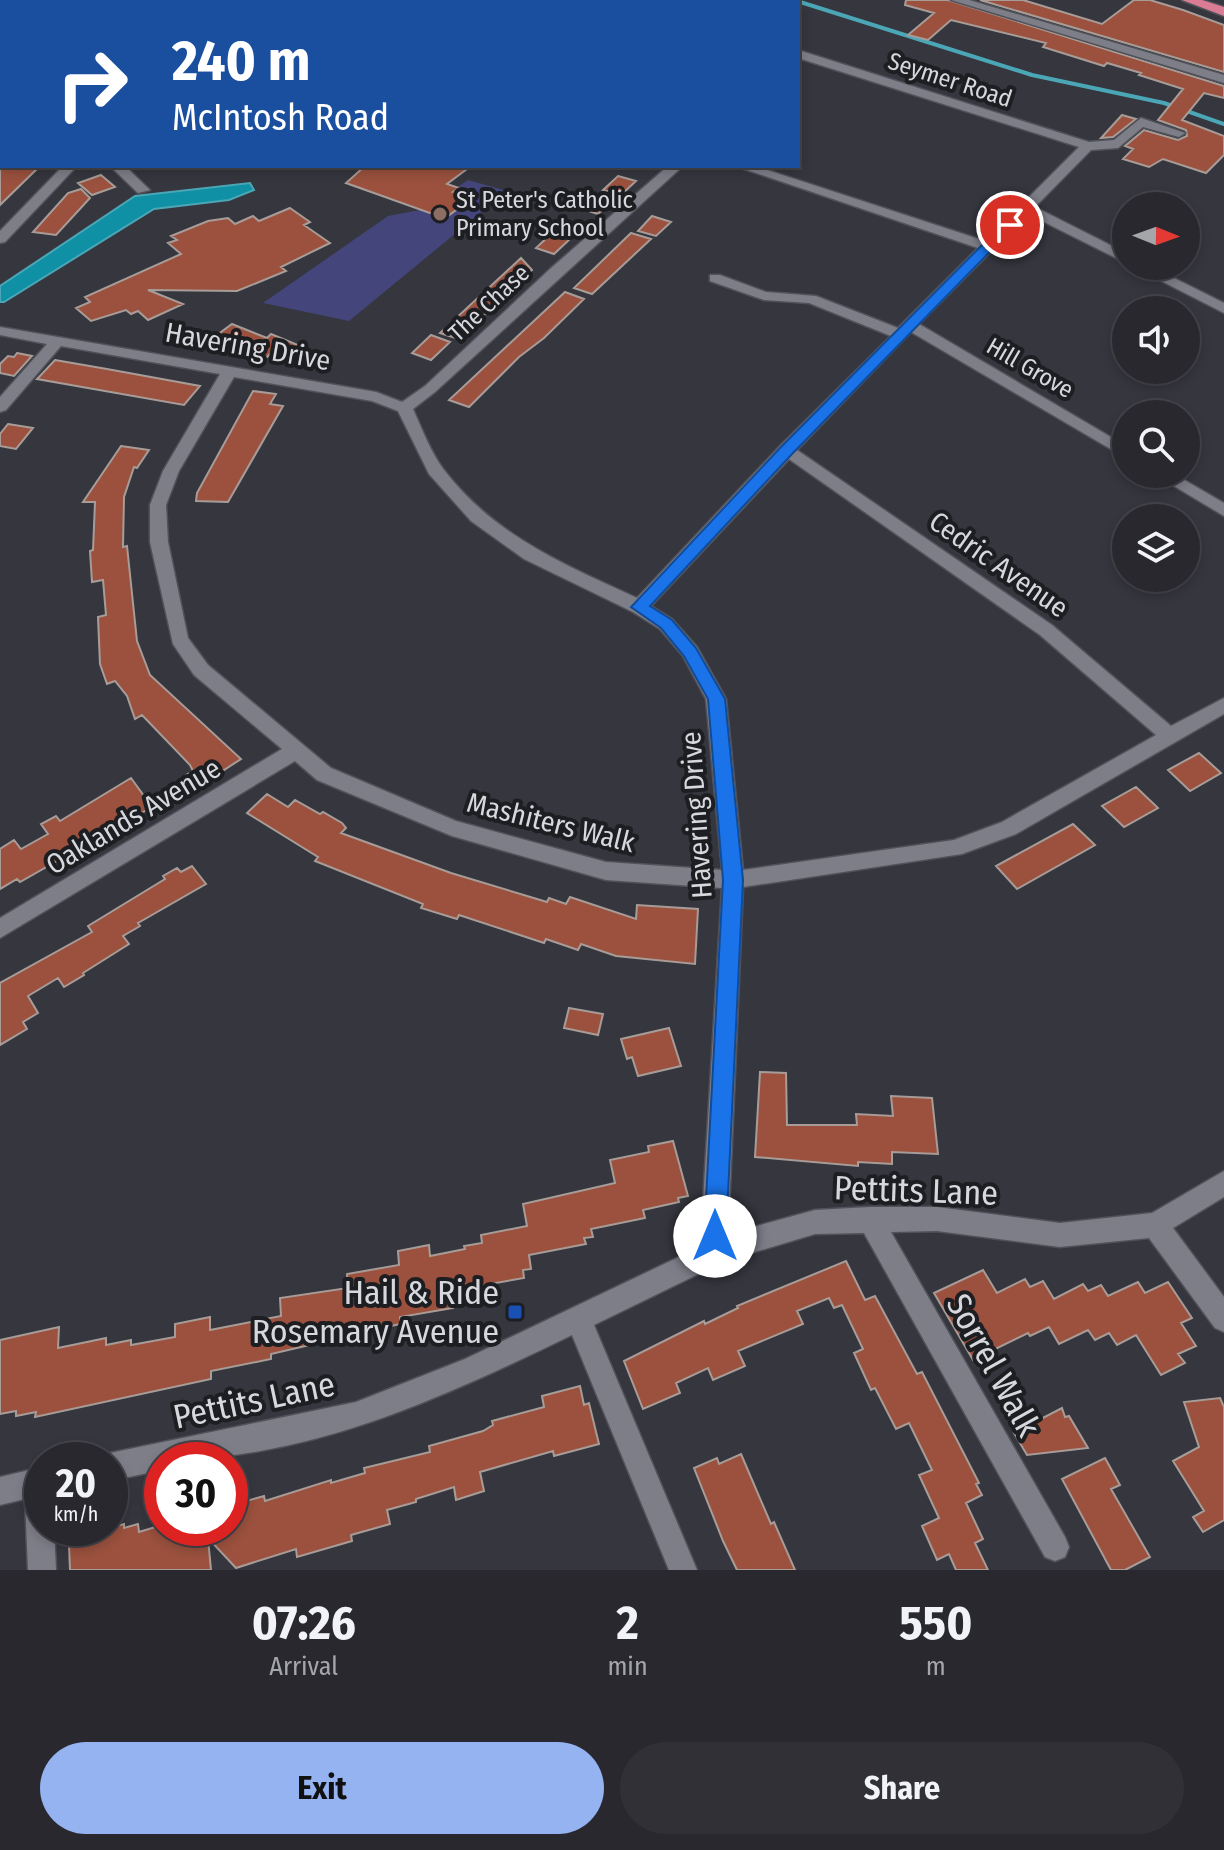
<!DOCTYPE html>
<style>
:root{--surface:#28282e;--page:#303036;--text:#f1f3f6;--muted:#a5a6aa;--line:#44444a;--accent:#95b2f1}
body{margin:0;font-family:"Fira Sans Condensed",sans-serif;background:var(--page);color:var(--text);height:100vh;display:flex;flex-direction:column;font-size:30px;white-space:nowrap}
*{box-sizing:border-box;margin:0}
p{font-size:26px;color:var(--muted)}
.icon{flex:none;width:44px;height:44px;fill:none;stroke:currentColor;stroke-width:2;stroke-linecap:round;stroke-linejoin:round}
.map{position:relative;height:1570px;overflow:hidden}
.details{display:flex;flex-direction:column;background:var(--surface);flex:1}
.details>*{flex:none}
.guide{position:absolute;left:0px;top:0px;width:800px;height:168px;box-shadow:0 4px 12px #0003,0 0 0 2px var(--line);background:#1a4fa0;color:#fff;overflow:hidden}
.needle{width:52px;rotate:91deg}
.controls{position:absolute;left:1112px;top:192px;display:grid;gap:16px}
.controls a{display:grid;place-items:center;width:88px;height:88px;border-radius:50%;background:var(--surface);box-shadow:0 4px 12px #0003,0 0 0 2px var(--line);font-size:40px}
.speed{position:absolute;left:24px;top:1442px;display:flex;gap:16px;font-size:40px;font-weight:700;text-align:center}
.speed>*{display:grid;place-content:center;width:104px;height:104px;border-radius:50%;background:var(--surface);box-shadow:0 4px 12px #0003,0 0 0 2px var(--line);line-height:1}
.speed small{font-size:20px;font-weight:400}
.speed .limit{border:12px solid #d22;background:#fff;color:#111}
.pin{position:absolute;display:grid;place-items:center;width:68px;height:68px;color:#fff;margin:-34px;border:4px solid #fff;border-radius:50%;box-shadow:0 2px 8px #0007}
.me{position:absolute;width:88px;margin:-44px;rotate:0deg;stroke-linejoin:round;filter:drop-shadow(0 0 6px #0008)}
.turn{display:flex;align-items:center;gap:28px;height:168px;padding:0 40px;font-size:36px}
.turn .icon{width:104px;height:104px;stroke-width:2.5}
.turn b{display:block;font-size:56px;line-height:68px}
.eta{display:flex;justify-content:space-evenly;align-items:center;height:136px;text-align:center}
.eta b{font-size:48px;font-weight:700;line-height:56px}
.button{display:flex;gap:16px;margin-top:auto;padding:16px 40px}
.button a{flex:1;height:92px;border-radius:48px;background:var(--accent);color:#111;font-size:32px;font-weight:700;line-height:92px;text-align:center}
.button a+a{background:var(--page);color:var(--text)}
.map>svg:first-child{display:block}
.green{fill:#44467b}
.water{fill:#0f90a5;stroke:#4ba6b6;stroke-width:2}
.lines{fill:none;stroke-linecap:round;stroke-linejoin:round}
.stream{stroke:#4ba6b6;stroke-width:4}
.building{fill:#9b513e;stroke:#a79c98;stroke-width:2}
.minor-casing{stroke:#515259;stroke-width:3}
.major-casing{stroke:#515259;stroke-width:3}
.highway-casing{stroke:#515259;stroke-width:3}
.minor{fill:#7d7e88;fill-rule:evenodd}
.major{fill:#b57d8f;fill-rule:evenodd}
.highway{fill:#da7c93;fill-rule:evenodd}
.route{fill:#1a73e8;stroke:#114b97;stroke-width:2}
.education-dot{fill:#8d6e63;stroke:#1d1e22;stroke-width:3}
.transit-dot{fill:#1a4fb4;stroke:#1d1e22;stroke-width:3}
.labels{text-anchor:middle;stroke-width:8;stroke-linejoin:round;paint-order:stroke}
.far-street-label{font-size:24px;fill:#d7d8dd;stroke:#1d1e22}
.far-poi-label{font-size:24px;fill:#d7d8dd;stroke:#1d1e22;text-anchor:start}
.street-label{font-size:28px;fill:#d7d8dd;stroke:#1d1e22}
.near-street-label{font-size:34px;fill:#d7d8dd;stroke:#1d1e22}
.near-poi-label{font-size:34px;fill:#d7d8dd;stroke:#1d1e22;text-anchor:end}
</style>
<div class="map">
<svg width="1224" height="1570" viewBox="0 0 1224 1570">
<rect width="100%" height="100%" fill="#35363e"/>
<!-- green -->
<path class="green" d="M468,180L507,191L349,321L263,303L388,216L425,209Z"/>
<!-- water -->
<path class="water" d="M250,183L254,190L229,200L154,209L4,302H0V286L135,196Z"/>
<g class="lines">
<!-- stream -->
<path class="stream" d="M794,0L1032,75L1164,103L1224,124"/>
</g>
<!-- building -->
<path class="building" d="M906,0H948L1224,86V98L1204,93L1182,120L1224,136V155L1206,173L1163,159L1149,167L1123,159L1133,149L1125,146L1144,130L1178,140L1187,136L1186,130L1158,120L1183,89L1139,75L1141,73L1107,63L1104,66L1043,47L1046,43L951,20L928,40L908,35L934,13L905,5Z
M980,0H1023L1102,24L1134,0H1150L1183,10L1224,25V72Z
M1122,115L1136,119L1113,137L1101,138Z
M0,166H40L0,205Z
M365,166H471L447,184L459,188L453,192L468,197L465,200L468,201L448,216L441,217L346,183Z
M101,175L115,187L92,195L78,183Z
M618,176L636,181L621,195L603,190Z
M81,189L90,198L56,235L33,232L68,193Z
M596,194L613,200L598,214L580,208Z
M290,208L310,222L304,225L330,243L281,267L286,271L237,291L148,290L183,304L148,320L138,311L131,314L126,310L91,321L76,308L90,302L85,297L181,254L168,243L177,240L171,236L208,221L228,218L235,224L253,216L259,221Z
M652,216L671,222L656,236L638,231Z
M552,233L570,239L554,254L536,248Z
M631,233L651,239L592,294L574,288Z
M521,258L532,270L459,339L440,333Z
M565,292L584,299L544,338L519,357L469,407L449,400Z
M232,324L267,338L271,334L305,348L288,362L270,354L266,358L238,348L234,351L217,344L221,341L213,338Z
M431,335L450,342L431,360L412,353Z
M17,353L32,356L14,376L0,373V364L8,356L14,357Z
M55,360L107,369L200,386L184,405L37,379Z
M253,391L276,394L270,404L283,406L228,502L196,501L197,493Z
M8,424L33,428L16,449L0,446V434Z
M121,446L149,450L137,468L134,467L124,497L123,547L127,546L137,641L150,675L241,759L198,787L186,775L193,771L190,765L142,715L135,719L127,696L115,681L107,684L100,664L98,617L106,615L103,580L92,582L90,551L93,550L95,502H83Z
M1199,753L1221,773L1190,791L1168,770Z
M131,778L152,807L20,882L17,879L0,889V849L14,840L21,849L48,834L41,824L56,816L60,821Z
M1136,787L1158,808L1124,827L1102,806Z
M267,794L288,807L295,800L320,814L323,812L342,823L346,828L341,833L451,873L547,902L549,898L566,904L570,897L636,919L637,905L698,909L695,964L616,956L581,944L578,950L546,939L544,943L459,915L457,919L421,908L423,904L315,861L318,857L247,813Z
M1073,824L1095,845L1017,889L996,866Z
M192,866L206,884L138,923L140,926L123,936L129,944L83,973L84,975L64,987L58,978L28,996L38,1013L23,1022L27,1029L0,1045V983L92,932L88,926L165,879L163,876L177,868L181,872Z
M569,1008L603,1014L598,1035L564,1028Z
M669,1028L681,1066L638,1076L632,1057L627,1059L621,1039Z
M760,1072L786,1073L787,1125H857L856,1114L893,1116L891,1096L932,1098L938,1154L892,1152V1164L858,1162V1166L755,1157Z
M673,1141L688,1196L678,1198L679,1202L643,1210L645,1218L591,1229L593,1237L584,1238L586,1244L529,1255L531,1269L523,1270L524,1278L467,1288L469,1298L452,1302L453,1308L400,1317V1324L271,1354V1359L211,1371V1379L35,1417L36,1412L16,1416V1411L0,1414V1340L59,1327L58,1348L106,1338V1345L131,1340V1345L175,1337V1324L210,1317V1330L281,1316L280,1298L348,1288L347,1274L399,1265L398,1251L429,1245L430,1256L465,1249L464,1246L482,1243L481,1235L527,1226L523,1204L615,1183L610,1160L649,1152L648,1146Z
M846,1261L865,1300L875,1296L917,1374L922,1372L979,1483L976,1484L982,1495L966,1503L983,1539L975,1543L988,1570H956L949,1554L937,1560L922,1526L939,1518L919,1475L932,1470L909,1423L896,1429L875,1388L871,1390L854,1353L863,1349L842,1305L834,1308L829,1298L797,1311L803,1324L738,1351L745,1366L713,1380L708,1368L676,1383L680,1393L643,1409L624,1361L704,1321L705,1324L738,1308L737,1306Z
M983,1270L997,1293L1025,1279L1030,1287L1043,1281L1054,1299L1083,1284L1088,1291L1101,1285L1108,1296L1138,1282L1145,1293L1168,1282L1192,1318L1181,1323L1196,1346L1178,1354L1185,1363L1161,1375L1136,1335L1117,1345L1109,1333L1095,1340L1088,1330L1059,1344L1049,1327L1030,1336L1028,1333L973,1360L934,1293Z
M580,1386L584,1405L589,1403L599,1444L554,1456L553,1451L480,1472L484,1491L456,1500L454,1487L416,1499V1502L387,1510L390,1524L351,1535L352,1541L297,1557L296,1549L236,1568L208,1538L211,1570H70L69,1545L91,1538V1533L124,1524V1528L138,1524L139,1532L162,1525V1528H230L232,1505L264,1496L265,1501L331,1480V1483L365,1473L364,1468L430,1452L429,1446L483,1431L493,1425L492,1421L544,1407L542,1396Z
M1220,1398L1224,1407V1520L1203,1532L1193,1517L1204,1511L1173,1461L1199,1447L1184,1402Z
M1062,1408L1065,1417L1069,1416L1088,1448L1027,1455L1014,1433Z
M741,1454L771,1524L774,1522L795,1570H737L723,1541L694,1468L717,1458L719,1464Z
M1105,1458L1120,1485L1111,1489L1150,1557L1125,1570H1111L1062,1479Z"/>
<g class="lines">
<defs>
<path id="minor" d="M23,0H35L36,2H24Z
M215,0H227L229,2H217Z
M608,0H625L627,2H610Z
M951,0H969L1224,75V83Z
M798,50L1089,142L1114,140L1141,118L1185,133L1179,137L1143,127L1118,148L1091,150L1035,207L1126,253V263L1028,214L919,324L1126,446V458L911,332L797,450L1052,625L1171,726L1224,698V714L1016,834L962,854L743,887L728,1234L815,1210L870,1207H937L1060,1223L1152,1213L1224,1171V1197L1173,1228L1224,1297V1332L1215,1328L1149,1238L1060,1247L937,1231L891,1232L1065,1537L1069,1547L1065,1557L1055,1561L1045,1557L864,1233L815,1234L725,1261L594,1325L697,1570H669L572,1335C442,1398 309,1460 162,1460V1470L110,1481V1460H99L110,1453L356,1402L465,1359L706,1244L702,1236L703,1202L722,888L606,880L452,836L317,780L295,761L0,938V918L282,749L194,675L173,644L150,542V505L163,471L220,374L61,346L6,410L0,412V397L47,344L0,335V327L376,392L402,402L425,386L550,269L668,166H683L435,392L413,409C422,429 431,453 444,470C495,536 563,564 637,598L780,446L891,336L809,303L764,300L710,281V275H720L766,292L816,296L898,328L978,248L735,166H755L985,241L1079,147L798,58ZM234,377L372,401L398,411L429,474L471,521L524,559L633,612L660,629L683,656L706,699L722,870L606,862L456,821L331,768L208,665L188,638L168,542L166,505L179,471ZM789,459L1040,635L1156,735L1002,822L954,840L743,870L726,699L697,647L672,619L651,606Z
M0,78L2,79V88L0,87Z
M63,166H77L5,242L0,243V231Z
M110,166H125L150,190L138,193Z
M1132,266H1150L1224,303V313Z
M1154,474H1174L1224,503V516Z
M42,1467V1528H54L56,1570H28L25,1499L0,1505V1477Z"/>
<path id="major" d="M33,0H52L31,2Z
M0,7H2V13H0Z"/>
<path id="highway" d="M1182,0H1202L1224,7V16Z"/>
</defs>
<!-- minor casing -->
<use href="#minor" class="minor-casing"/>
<!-- major casing -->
<use href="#major" class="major-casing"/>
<!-- highway casing -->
<use href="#highway" class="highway-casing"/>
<!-- minor -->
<use href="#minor" class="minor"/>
<!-- major -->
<use href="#major" class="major"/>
<!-- highway -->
<use href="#highway" class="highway"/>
</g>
<!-- route -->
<path class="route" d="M1005,222L1016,225L792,454L650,606L672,620L696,648L725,699L743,880L726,1236L723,1244L715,1247L707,1244L704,1236L723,880L708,699L684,656L661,628L631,607L781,447Z"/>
<!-- markers -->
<circle class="education-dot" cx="440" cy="214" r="8"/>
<rect class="transit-dot" x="507" y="1304" width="16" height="16" rx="4"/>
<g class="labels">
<!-- far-street labels -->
<g class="far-street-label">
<text transform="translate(950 80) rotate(18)" y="8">Seymer Road</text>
<text transform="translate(489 303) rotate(-43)" y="8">The Chase</text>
<text transform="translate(1030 368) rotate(30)" y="8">Hill Grove</text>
</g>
<!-- far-poi labels -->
<g class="far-poi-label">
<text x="456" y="208">St Peter's Catholic<tspan x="456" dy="28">Primary School</tspan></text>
</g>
<!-- street labels -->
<g class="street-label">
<text transform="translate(248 346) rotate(10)" y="10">Havering Drive</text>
<text transform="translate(999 564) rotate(35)" y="10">Cedric Avenue</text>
<text transform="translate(696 815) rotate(-94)" y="10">Havering Drive</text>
<text transform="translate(133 816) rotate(-31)" y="10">Oaklands Avenue</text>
<text transform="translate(551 822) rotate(14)" y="10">Mashiters Walk</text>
</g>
<!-- near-street labels -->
<g class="near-street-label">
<text transform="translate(916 1190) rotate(2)" y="12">Pettits Lane</text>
<text transform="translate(994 1365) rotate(61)" y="12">Sorrel Walk</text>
<text transform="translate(254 1400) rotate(-12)" y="12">Pettits Lane</text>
</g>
<!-- near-poi labels -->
<g class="near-poi-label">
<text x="499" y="1304">Hail &amp; Ride<tspan x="499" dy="39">Rosemary Avenue</tspan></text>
</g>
</g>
</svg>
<div class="controls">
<a><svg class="needle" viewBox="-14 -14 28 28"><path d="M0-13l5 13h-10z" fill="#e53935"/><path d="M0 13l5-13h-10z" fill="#a5a6aa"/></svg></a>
<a><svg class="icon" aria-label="sound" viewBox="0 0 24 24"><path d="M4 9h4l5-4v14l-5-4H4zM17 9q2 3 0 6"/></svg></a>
<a><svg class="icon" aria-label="search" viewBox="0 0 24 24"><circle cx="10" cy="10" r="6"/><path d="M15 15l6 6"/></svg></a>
<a><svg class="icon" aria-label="layers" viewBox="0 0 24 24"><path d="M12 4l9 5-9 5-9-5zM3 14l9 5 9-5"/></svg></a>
</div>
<div class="speed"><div>20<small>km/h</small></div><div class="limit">30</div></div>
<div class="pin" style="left:1010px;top:225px;background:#d93025"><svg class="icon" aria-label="arrive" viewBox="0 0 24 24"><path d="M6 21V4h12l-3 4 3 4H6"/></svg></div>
<svg class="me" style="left:715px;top:1236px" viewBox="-20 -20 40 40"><circle r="19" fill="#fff"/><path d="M0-13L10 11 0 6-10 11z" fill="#1a73e8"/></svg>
<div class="guide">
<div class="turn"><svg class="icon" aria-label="right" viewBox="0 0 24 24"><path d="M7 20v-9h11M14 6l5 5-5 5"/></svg><div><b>240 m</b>McIntosh Road</div></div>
</div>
</div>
<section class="details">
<div class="eta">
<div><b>07:26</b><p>Arrival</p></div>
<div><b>2</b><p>min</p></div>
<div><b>550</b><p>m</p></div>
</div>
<div class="button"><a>Exit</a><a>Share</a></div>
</section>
